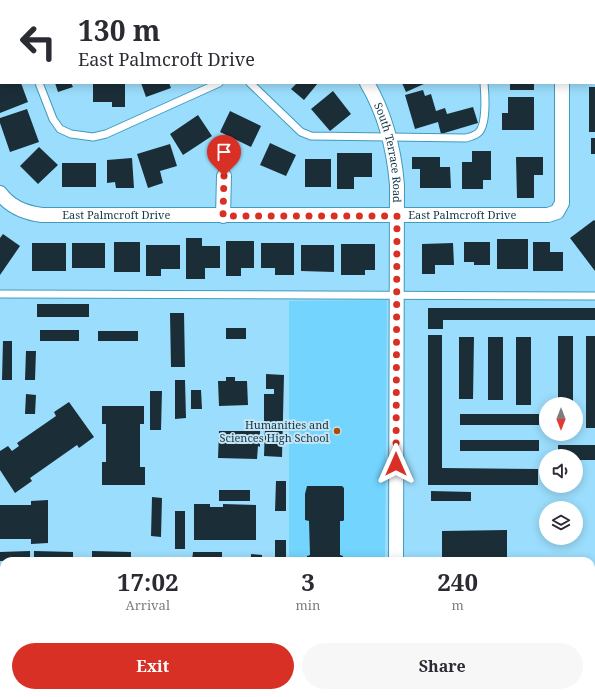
<!DOCTYPE html>
<style>
:root{--surface:#fff;--page:#f7f7f7;--text:#2b2b33;--muted:#7c7c81;--accent:#d93025}
body{margin:0;font-family:"Noto Serif",serif;background:var(--page);color:var(--text);height:100vh;display:flex;flex-direction:column;font-size:15px;white-space:nowrap}
*{box-sizing:border-box;margin:0}
p{font-size:13px;color:var(--muted)}
.icon{flex:none;width:22px;height:22px;fill:none;stroke:currentColor;stroke-width:2;stroke-linecap:round;stroke-linejoin:round}
.map{position:relative;flex:1;overflow:hidden}
.drawer{position:absolute;left:0px;top:557px;width:595px;height:140px;display:flex;flex-direction:column;background:var(--surface);border-radius:12px 12px 0 0;box-shadow:0 2px 10px #0003}
.drawer>*{flex:none}
.top-card{position:absolute;left:0px;top:0px;width:595px;height:84px;box-shadow:0 2px 10px #0003;background:#fff;color:var(--text);overflow:hidden}
.needle{width:26px;rotate:180deg}
.fabs{position:absolute;left:539px;top:397px;display:grid;gap:8px}
.fabs a{display:grid;place-items:center;width:44px;height:44px;border-radius:50%;background:var(--surface);box-shadow:0 2px 10px #0003;font-size:20px}
.pin{position:absolute;display:grid;place-items:center;width:34px;height:34px;color:#fff;margin:-41px -17px;border-radius:50% 50% 50% 0;rotate:-45deg;box-shadow:0 0 4px #0007}
.pin .icon{rotate:45deg}
.me{position:absolute;width:44px;margin:-22px;rotate:0deg;stroke-linejoin:round;filter:drop-shadow(0 0 3px #0008)}
.turn{display:flex;align-items:center;gap:14px;height:84px;padding:0 12px;font-size:18px}
.turn .icon{width:52px;height:52px;stroke-width:2.5}
.turn b{display:block;font-size:28px;line-height:34px}
.eta{display:flex;justify-content:space-evenly;align-items:center;height:68px;text-align:center}
.eta b{font-size:24px;font-weight:700;line-height:28px}
.button{display:flex;gap:8px;margin-top:auto;padding:8px 12px}
.button a{flex:1;height:46px;border-radius:24px;background:var(--accent);color:#fff;font-size:16px;font-weight:700;line-height:46px;text-align:center}
.button a+a{background:var(--page);color:var(--text)}
.map>svg:first-child{display:block}
.built{fill:#73d4fe}
.building{fill:#1b2e37}
.lines{fill:none;stroke-linecap:round;stroke-linejoin:round}
.service-casing{stroke:#429abe;stroke-width:9}
.minor-casing{stroke:#429abe;stroke-width:16}
.secondary-casing{stroke:#429abe;stroke-width:22}
.service{stroke:#fff;stroke-width:7}
.minor{stroke:#fff;stroke-width:14}
.secondary{stroke:#d0f2e6;stroke-width:20}
.route{stroke:#d93025;stroke-width:7;stroke-dasharray:0 12.6}
.poi-dot{fill:#ad4d02;stroke:#c5e5f5;stroke-width:1.5}
.labels{text-anchor:middle;stroke-width:4;stroke-linejoin:round;paint-order:stroke}
.street-label{font-size:11px;fill:#133847;stroke:#c5e5f5}
.poi-label{font-size:11px;fill:#133847;stroke:#c5e5f5;text-anchor:end}
</style>
<div class="map">
<svg width="595" height="697" viewBox="0 0 595 697">
<rect width="100%" height="100%" fill="#9bddfc"/>
<!-- built -->
<path class="built" d="M387,300L385,561H289V301Z
M0,696H567L569,697H0Z"/>
<!-- building -->
<path class="building" d="M0,83H21L28,102L0,113Z
M55,83H71L73,87L58,92Z
M93,83H125V107H112V102H93Z
M141,83H169L171,88L146,97Z
M295,83H318L304,100L291,89L296,84Z
M402,83H426L406,92Z
M510,83H534V90H510Z
M589,87H595V132H589Z
M423,90L425,96L431,94L436,111L445,108L447,114L473,107L478,123L441,134L438,122L415,129L405,95Z
M333,91L351,114L330,131L311,109Z
M508,97H534V130H502V113H508Z
M27,109L39,142L10,152L0,123V118Z
M230,111L261,126L251,147L220,132Z
M198,115L212,136L183,155L170,134Z
M591,138H595V154H591Z
M270,143L296,155L286,176L260,165Z
M170,144L177,166L160,171L163,183L148,188L137,154Z
M39,147L58,165L38,184L20,166Z
M472,151H491V180H483V189H462V162H472Z
M337,153H372V177H354V189H337Z
M412,157H440V167H450L451,188H420V169H412Z
M516,157H543V175H534V198H517Z
M132,158L134,188H116L115,182L107,183V160Z
M305,159H331V187H305Z
M62,163H96V187H62Z
M594,220L595,221V271L570,238Z
M3,234L20,246L0,275V238Z
M186,238H202V246H220V268H205V279H186Z
M497,239H528V269H497Z
M226,241H254V268H241V276H226Z
M114,242H140V272H114Z
M464,242H490V265H474V262H464Z
M533,242H550V252H563V271H533Z
M32,243H66V271H32Z
M72,243H105V268H72Z
M261,243H294V275H275V268H261Z
M453,243L454,265H435V274H422V244Z
M341,244H375V270H365V275H341Z
M146,245H180V269H161V276H146Z
M301,245H334V272L301,271Z
M37,304H89V317H37Z
M428,308H595V320H443V329H428Z
M170,313H184L185,367H171Z
M226,328H246V339H226Z
M40,330H79V341H40Z
M98,331H138V341H98Z
M428,335H442V468L538,469V485H428Z
M558,336H573V404H558Z
M586,336H595V428H586Z
M459,337H474L473,399H459Z
M488,337H503V400H488Z
M516,337H531V405H516Z
M3,341H12V380H2Z
M26,351H36L35,380H25Z
M266,374L284,375L282,457L264,456L265,427H274V423H264V394H274V389H266Z
M226,377H235V381H247L248,405L219,406L218,381H226Z
M175,380H185L186,418L175,419Z
M191,390H201L202,409H191Z
M150,391H162L161,430H150Z
M26,394L36,395L35,414H25Z
M69,402L94,437L79,448L77,445L30,478L32,481L15,493L0,470V451L8,446L12,451L19,446L17,443L56,416L54,412Z
M102,406H144V424H140V467H145V485H102V462H106V424H102Z
M460,414H539V425H460Z
M219,431H260V447L258,446L257,459L218,458Z
M460,440H539V451H460Z
M558,445H595V460H576V456H558Z
M276,481H286V511H275Z
M307,486H342L344,488V520L343,521H340V555L343,556V561H307V556L310,555L309,521L305,520V494Z
M219,490H250V501H219Z
M431,491L471,492V501H431Z
M152,497L162,498L161,537L151,536Z
M48,500V543L31,544V539H0V505H31V501Z
M194,504H210V507H223V504L256,505V540H194Z
M175,511H185V549H175Z
M507,530V561H442V531Z
M275,540H286V560H275Z
M30,551V560L0,561V552Z
M34,551L73,552V561H34Z
M92,551L131,552V561H92Z
M193,552H222V561H192Z
M251,554L262,555V561H251Z
M2,590H4V619H2Z"/>
<g class="lines">
<defs>
<path id="service" d="M9,0V1
M412,0V1
M39,83L53,119L60,129L71,134L93,137L106,134L219,83
M250,83L301,132L311,136L466,138C470,137 474,136 478,133C487,126 485,94 484,83
M0,294L595,296
M591,619L595,618
M591,626H595"/>
<g id="minor">
<path d="M279,0L280,1"/>
<path d="M562,0V1"/>
<path d="M207,1L209,0"/>
<path d="M382,1L385,0"/>
<path id="s1" d="M367,83C386,115 394,149 397,185L396,561"/>
<path id="s2" d="M0,193C10,207 26,213 42,215H548L557,212L562,203V83"/>
<path d="M223,216L224,176"/>
<path d="M583,697L585,693"/>
</g>
<path id="secondary" d="M0,659H4
M591,659H595
M0,687H4
M591,687H595"/>
</defs>
<!-- service casing -->
<use href="#service" class="service-casing"/>
<!-- minor casing -->
<use href="#minor" class="minor-casing"/>
<!-- secondary casing -->
<use href="#secondary" class="secondary-casing"/>
<!-- service -->
<use href="#service" class="service"/>
<!-- minor -->
<use href="#minor" class="minor"/>
<!-- secondary -->
<use href="#secondary" class="secondary"/>
</g>
<g class="lines">
<!-- route -->
<path class="route" d="M224,176L223,216H397L396,464"/>
</g>
<!-- markers -->
<circle class="poi-dot" cx="337" cy="431" r="4"/>
<g class="labels">
<!-- street labels -->
<g class="street-label">
<text dy="4" stroke="none"><textPath href="#s1" startOffset="74">South Terrace Road</textPath></text>
<text dy="4" stroke="none"><textPath href="#s2" startOffset="123">East Palmcroft Drive</textPath></text>
<text dy="4" stroke="none"><textPath href="#s2" startOffset="469">East Palmcroft Drive</textPath></text>
</g>
<!-- poi labels -->
<g class="poi-label">
<text x="329" y="429">Humanities and<tspan x="329" dy="13">Sciences High School</tspan></text>
</g>
</g>
</svg>
<div class="fabs">
<a><svg class="needle" viewBox="-14 -14 28 28"><path d="M0-13l5 13h-10z" fill="#e53935"/><path d="M0 13l5-13h-10z" fill="#7c7c81"/></svg></a>
<a><svg class="icon" aria-label="sound" viewBox="0 0 24 24"><path d="M4 9h4l5-4v14l-5-4H4zM17 9q2 3 0 6"/></svg></a>
<a><svg class="icon" aria-label="layers" viewBox="0 0 24 24"><path d="M12 4l9 5-9 5-9-5zM3 14l9 5 9-5"/></svg></a>
</div>
<div class="pin" style="left:224px;top:176px;background:#d93025"><svg class="icon" aria-label="arrive" viewBox="0 0 24 24"><path d="M6 21V4h12l-3 4 3 4H6"/></svg></div>
<svg class="me" style="left:396px;top:464px" viewBox="-20 -20 40 40"><path d="M0-17L14 15 0 8-14 15z" fill="#d93025" stroke="#fff" stroke-width="4"/></svg>
<div class="top-card">
<div class="turn"><svg class="icon" aria-label="left" viewBox="0 0 24 24"><path d="M17 20v-9H6M10 6l-5 5 5 5"/></svg><div><b>130 m</b>East Palmcroft Drive</div></div>
</div>
<section class="drawer">
<div class="eta">
<div><b>17:02</b><p>Arrival</p></div>
<div><b>3</b><p>min</p></div>
<div><b>240</b><p>m</p></div>
</div>
<div class="button"><a>Exit</a><a>Share</a></div>
</section>
</div>
